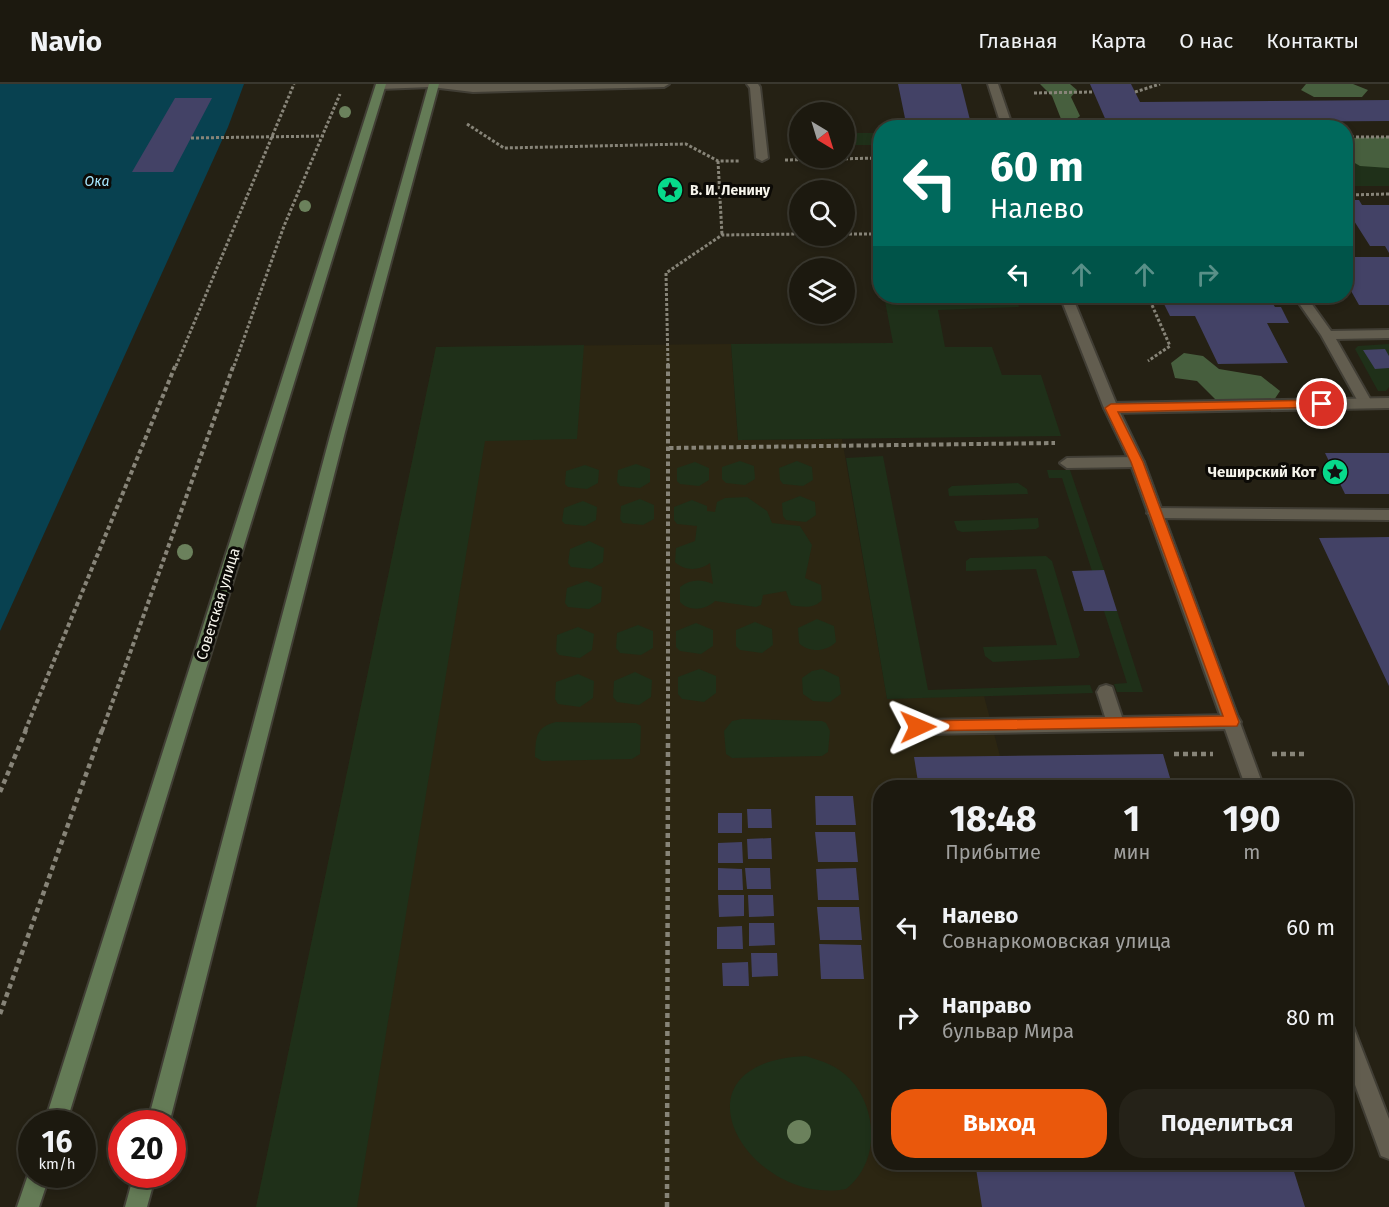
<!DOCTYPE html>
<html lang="ru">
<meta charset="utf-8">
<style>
:root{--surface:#1c190f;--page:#252218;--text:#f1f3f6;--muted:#a0a09e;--line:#3a382f;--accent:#ea580c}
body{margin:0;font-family:"Fira Sans",sans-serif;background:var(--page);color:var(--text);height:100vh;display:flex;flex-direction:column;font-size:22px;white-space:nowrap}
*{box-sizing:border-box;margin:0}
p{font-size:20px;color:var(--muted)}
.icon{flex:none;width:33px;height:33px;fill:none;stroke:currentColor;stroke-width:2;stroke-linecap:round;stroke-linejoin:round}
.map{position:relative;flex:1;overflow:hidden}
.details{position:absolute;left:873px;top:696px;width:480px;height:390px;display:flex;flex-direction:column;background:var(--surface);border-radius:24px;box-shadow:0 3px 9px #0003,0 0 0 2px var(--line)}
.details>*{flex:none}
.banner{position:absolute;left:873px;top:36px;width:480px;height:183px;border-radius:24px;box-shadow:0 3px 9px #0003,0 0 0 2px var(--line);background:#00695c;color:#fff;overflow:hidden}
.needle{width:39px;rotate:142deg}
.fabs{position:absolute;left:789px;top:18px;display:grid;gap:12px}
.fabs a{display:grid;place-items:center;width:66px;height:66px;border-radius:50%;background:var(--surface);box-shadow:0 3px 9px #0003,0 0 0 2px var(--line);font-size:30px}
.speed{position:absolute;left:18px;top:1026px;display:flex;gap:12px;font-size:30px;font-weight:700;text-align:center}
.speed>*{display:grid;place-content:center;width:78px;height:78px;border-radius:50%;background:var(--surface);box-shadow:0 3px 9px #0003,0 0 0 2px var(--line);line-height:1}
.speed small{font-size:15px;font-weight:400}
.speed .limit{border:9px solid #d22;background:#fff;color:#111}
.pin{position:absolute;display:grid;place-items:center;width:51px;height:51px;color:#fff;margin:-26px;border:3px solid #fff;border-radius:50%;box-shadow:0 2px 6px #0007}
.me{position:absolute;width:66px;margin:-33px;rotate:89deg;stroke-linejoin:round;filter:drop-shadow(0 0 4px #0008)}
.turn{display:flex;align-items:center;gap:21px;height:126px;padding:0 18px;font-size:27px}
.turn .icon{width:78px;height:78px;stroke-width:2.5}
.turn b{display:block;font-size:42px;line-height:51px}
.lanes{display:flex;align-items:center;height:57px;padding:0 18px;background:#0003;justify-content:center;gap:30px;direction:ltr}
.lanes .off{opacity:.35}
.eta{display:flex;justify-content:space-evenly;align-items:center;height:102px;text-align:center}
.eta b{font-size:36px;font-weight:700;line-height:42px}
.cta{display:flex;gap:12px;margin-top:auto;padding:12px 18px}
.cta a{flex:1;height:69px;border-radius:24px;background:var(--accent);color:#fff;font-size:24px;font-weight:700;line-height:69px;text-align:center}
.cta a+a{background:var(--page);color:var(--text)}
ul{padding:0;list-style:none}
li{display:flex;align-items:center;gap:18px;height:90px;padding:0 18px}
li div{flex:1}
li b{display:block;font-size:22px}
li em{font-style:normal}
header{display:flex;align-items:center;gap:36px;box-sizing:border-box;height:84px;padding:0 30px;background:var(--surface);border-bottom:2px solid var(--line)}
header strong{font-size:28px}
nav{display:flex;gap:33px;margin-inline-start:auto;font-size:21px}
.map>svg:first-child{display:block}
.built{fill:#2c2612}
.green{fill:#1f3019}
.forest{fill:#475f3e}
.water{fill:#084150}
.building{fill:#434266}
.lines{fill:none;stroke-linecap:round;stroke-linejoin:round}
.service-casing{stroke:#413e35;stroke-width:4}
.minor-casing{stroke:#413e35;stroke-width:4}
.tertiary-casing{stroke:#413e35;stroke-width:4}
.secondary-casing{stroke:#413e35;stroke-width:4}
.path-far2{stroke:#878478;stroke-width:3;stroke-dasharray:3 2;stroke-linecap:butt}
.path-far1{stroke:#878478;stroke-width:4;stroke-dasharray:4.5 3;stroke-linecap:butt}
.path{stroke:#878478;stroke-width:4.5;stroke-dasharray:5 4;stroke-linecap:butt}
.service{fill:#625d4f;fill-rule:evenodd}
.minor{fill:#625d4f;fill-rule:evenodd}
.tertiary{fill:#625d4f;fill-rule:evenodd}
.secondary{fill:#647b56;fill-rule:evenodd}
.tree{fill:#6b815c}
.route{fill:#ea580c;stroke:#983908;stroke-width:1.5}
.labels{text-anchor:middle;stroke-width:6;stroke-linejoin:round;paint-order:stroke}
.far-water-label{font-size:14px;font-style:italic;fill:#a6e6fd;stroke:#0c0a06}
.far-poi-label{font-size:14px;font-weight:bold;fill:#f7f5ec;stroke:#0c0a06;text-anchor:start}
.poi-label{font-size:15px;font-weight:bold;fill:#f7f5ec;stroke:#0c0a06;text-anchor:end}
.street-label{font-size:15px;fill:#f7f5ec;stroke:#0c0a06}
</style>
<header>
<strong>Navio</strong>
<nav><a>Главная</a><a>Карта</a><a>О нас</a><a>Контакты</a></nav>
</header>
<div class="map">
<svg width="1389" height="1123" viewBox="0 0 1389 1123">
<rect width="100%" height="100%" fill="#252114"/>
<!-- built -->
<path class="built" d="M731,260L738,356L842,355L887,614L984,612L1000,672L1163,670L1173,703L880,704V1078L1291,1079L1305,1123H256L436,263Z"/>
<!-- green -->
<path class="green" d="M845,49H880V61H845Z
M1346,57H1389V102H1346Z
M884,212H1016L1019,223L938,226L945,263H992L1002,291H1041L1061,352L738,356L731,260L893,259Z
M1389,260V303L1386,307H1378L1355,265L1358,262Z
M584,261L577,355L485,357L357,1123H256L436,263Z
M883,372L928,606L1090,601L1093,609L887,615L846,374Z
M740,377L754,382L755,395L745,401L726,399L722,395V383Z
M797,377L812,383L813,396L803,402L783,400L780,396L779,384Z
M695,378L709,384V396L699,402L680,400L677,397V384Z
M636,380L650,385V398L640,404L620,402L617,398L618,386Z
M585,381L599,386L598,399L587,405L568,403L565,400L566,387Z
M1047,386H1070L1104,486L1092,487L1062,394H1049Z
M1018,399L1027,405L1028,410L949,412L948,405L952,402Z
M800,412L815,418L816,431L806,438L786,436L783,432L782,419Z
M747,413L767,427L772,439L800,442L812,461L805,494L821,501L822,516C814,525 802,523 791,521L786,507L763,511L761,521L756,523L715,517C706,526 689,528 680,518V503C691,495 701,495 713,500L710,479C701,486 685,488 675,478L676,464L695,457L697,442L677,440L674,436V423L692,416L707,422V427L715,428L717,418L725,414Z
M640,415L654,421V435L643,441L623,439L620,435L621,422Z
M583,417L597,423L596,436L585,442L565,440L562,437L564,424Z
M1038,434L1039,443L1036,445L962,448L957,446L954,437Z
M589,457L604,464L603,478L591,485L571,483L568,479L570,465Z
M1046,472L1052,477L1080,571L1078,574L993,578L985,572L983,563L1057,561L1036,485L966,487V477L970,474Z
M587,497L602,503L601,518L589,525L568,523L565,519L567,504Z
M1104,527H1117L1143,608H1117L1114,600L1127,599Z
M817,535L834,542L836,558C827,568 808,569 799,559L798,544Z
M755,538L772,545L773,561L762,569L740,566L736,562V546Z
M696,539L713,546V562L701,570L680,567L676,563V547Z
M638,541L653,547V564L641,571L620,569L616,564L617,549Z
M578,543L594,550L592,566L580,574L559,571L556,567L557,551Z
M699,585L716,592V609L704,618L682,615L678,610V593Z
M822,585L839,593L841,610L830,618L813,617L803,610L802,594L812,587Z
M635,588L652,596L651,613L639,621L617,618L613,613L614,597Z
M578,590L594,597L593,614L580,623L558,620L555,615L556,598Z
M742,635L822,637L826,639L830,647L828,668L822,672L732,674L726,670L724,647L732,637Z
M556,638L636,639L641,642L640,670L632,675L542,677L535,673C536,654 535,643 556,638Z
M806,972C822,977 838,982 850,995C878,1025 880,1079 846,1105C748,1123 663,978 806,972Z"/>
<!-- forest -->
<path class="forest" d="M1040,0H1070L1077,6L1071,13L1080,32L1072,38L1061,35L1052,12Z
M1306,0H1353L1368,6L1362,13H1314L1301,6Z
M1389,53V84L1360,82L1346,74V54Z
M1184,269L1203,272L1219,285L1261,292L1280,307L1274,316H1216L1197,297L1175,294L1171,279Z"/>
<!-- water -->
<path class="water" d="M0,0H244L228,43L0,547Z"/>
<!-- building -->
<path class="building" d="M898,0H961L972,44H907Z
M1090,0H1131L1140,18L1389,16V37L1107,39Z
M175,14H212L173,88H132Z
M1346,116H1359L1362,121H1389V169L1385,162H1370L1349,129H1346Z
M1346,173H1389V221H1359L1346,198Z
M1160,212H1268L1275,223H1281L1289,239H1267L1288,279L1218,280L1195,232H1170Z
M1385,265L1389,272V284L1375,285L1363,266Z
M1325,369H1389V410H1345Z
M1389,453V602L1319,454Z
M1104,486L1117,527H1084L1072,487Z
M1163,670L1173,704H919L914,673Z
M815,712H853L856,741H816Z
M747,725H771L772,744H748Z
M718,729H742V749H718Z
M815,748H855L858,778H818Z
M771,754L772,775H748L747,755Z
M742,758L743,779H718V759Z
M718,784L742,785L743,806H718Z
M745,784H770L771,805H747Z
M856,784L859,816H818L816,785Z
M718,811H744V832L719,833Z
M748,811H773L774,832L749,833Z
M817,823H859L862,856H820Z
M749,839H774L775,861L749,862Z
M742,842L743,865H717V843Z
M819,860L861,861L864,895H821Z
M751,869H777L778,892L752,893Z
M748,878L749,902H723L722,879Z
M975,1078H1291L1305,1123H982Z"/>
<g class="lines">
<defs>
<path id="service" d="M376,0H669L664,3L473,8L431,3L380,5L376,4Z
M747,0H758L760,3L768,74L762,77L756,74L750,4Z
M1294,212H1306L1331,247L1389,246V254L1336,255L1373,320L1371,323H1361L1321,251Z
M1137,373L1144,378L1137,383L1067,384L1060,379L1067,374Z
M1155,424L1389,426V436L1155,434L1147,429Z
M1106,601L1112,603L1122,633L1232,631L1238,633L1241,638L1238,643L1232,645L918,650L912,648L909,643L912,638L918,636L1105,633L1097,608L1100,603Z"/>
<path id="minor" d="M1389,314V324L1111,329L1104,324L1111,319Z"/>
<path id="tertiary" d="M988,0H998L1013,44H1002Z
M1060,212H1072L1118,324L1144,378L1264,704H1246L1130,378L1104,324Z
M1346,939L1353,942L1389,1035V1075L1381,1072L1346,976Z"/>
<path id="secondary" d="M376,0H386L66,1040H44Z
M429,0H439L345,348L169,1040H147L331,348Z
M31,1082L32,1090H50L39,1123H17Z
M134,1090H156L147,1123H125Z"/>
</defs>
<!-- service casing -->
<use href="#service" class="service-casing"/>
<!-- minor casing -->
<use href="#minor" class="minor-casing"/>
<!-- tertiary casing -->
<use href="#tertiary" class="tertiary-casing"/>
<!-- secondary casing -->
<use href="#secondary" class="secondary-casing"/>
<!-- path-far2 -->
<path class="path-far2" d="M1135,8L1160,0
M1034,9L1094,8
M467,40L504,64L686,60L718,77H739
M1346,53H1389
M191,54L324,52
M785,76L880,74
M718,77L722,151
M1346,111L1389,110
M844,150H880
M1148,212L1170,262L1148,277
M176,282L294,0
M234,282L284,142L340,10
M668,282L666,189L722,151L800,150"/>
<!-- path-far1 -->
<path class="path-far1" d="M668,280V647
M669,364L1055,359
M25,647L176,280
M102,647L234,280"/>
<!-- path -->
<path class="path" d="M1174,670H1213
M1272,670H1307
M0,708L26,646
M0,930L102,646
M667,1123L668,646"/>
<!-- service -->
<use href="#service" class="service"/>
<!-- minor -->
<use href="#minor" class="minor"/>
<!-- tertiary -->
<use href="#tertiary" class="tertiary"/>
<!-- secondary -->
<use href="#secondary" class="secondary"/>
</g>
<!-- trees -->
<g class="tree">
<circle cx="345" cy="28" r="6"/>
<circle cx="305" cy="122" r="6"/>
<circle cx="185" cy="468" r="8"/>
<circle cx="799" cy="1048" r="12"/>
</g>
<!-- route -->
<path class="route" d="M1322,316L1326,318V323L1118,328L1143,378L1239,638L1237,642L913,647L911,643L918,637L1223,632L1131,378L1105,324L1111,320Z"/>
<!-- icons -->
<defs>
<symbol id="sight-disc" viewBox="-11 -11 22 22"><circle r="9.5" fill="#07d98b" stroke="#0c0a06"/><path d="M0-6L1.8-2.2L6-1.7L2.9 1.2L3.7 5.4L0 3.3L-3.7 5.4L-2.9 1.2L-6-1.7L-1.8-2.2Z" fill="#111"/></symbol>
</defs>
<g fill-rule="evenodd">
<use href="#sight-disc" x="655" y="91" width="30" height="30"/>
<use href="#sight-disc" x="1320" y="373" width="30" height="30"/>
</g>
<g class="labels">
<!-- far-water labels -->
<g class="far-water-label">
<text x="97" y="102">Ока</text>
</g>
<!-- far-poi labels -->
<g class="far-poi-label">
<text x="690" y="111">В. И. Ленину</text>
</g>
<!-- poi labels -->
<g class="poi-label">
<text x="1316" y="393">Чеширский Кот</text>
</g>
<!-- street labels -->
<g class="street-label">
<text transform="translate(218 520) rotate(-73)" y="5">Советская улица</text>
</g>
</g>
</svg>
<div class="fabs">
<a><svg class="needle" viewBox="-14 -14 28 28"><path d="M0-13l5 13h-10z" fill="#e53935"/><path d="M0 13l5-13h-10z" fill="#a0a09e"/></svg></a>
<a><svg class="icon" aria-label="search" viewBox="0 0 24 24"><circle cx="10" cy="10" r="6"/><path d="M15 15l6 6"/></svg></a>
<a><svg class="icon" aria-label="layers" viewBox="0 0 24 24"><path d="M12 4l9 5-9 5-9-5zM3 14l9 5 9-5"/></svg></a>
</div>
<div class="speed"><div>16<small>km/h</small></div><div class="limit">20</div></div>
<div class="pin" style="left:1322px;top:320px;background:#d93025"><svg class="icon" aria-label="arrive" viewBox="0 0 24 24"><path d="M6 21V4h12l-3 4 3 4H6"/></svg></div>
<svg class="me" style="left:918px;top:643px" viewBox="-20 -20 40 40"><path d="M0-17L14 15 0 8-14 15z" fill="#ea580c" stroke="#fff" stroke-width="4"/></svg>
<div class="banner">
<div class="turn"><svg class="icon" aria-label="left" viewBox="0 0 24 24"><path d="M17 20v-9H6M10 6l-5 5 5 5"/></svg><div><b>60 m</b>Налево</div></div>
<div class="lanes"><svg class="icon" aria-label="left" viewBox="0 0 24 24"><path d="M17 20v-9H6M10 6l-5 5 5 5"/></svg><svg class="icon off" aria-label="ahead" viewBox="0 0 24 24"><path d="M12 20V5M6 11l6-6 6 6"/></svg><svg class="icon off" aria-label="ahead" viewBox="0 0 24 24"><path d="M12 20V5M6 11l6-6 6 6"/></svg><svg class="icon off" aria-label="right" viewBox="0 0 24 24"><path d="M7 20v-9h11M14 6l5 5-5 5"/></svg></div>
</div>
<section class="details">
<div class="eta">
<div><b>18:48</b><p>Прибытие</p></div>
<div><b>1</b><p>мин</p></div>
<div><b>190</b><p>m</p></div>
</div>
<ul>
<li><svg class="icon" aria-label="left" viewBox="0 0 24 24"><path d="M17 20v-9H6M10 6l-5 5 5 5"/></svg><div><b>Налево</b><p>Совнаркомовская улица</p></div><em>60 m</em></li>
<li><svg class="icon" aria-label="right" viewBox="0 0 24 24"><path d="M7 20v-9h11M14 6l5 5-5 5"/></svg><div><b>Направо</b><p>бульвар Мира</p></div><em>80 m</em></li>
</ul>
<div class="cta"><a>Выход</a><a>Поделиться</a></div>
</section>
</div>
